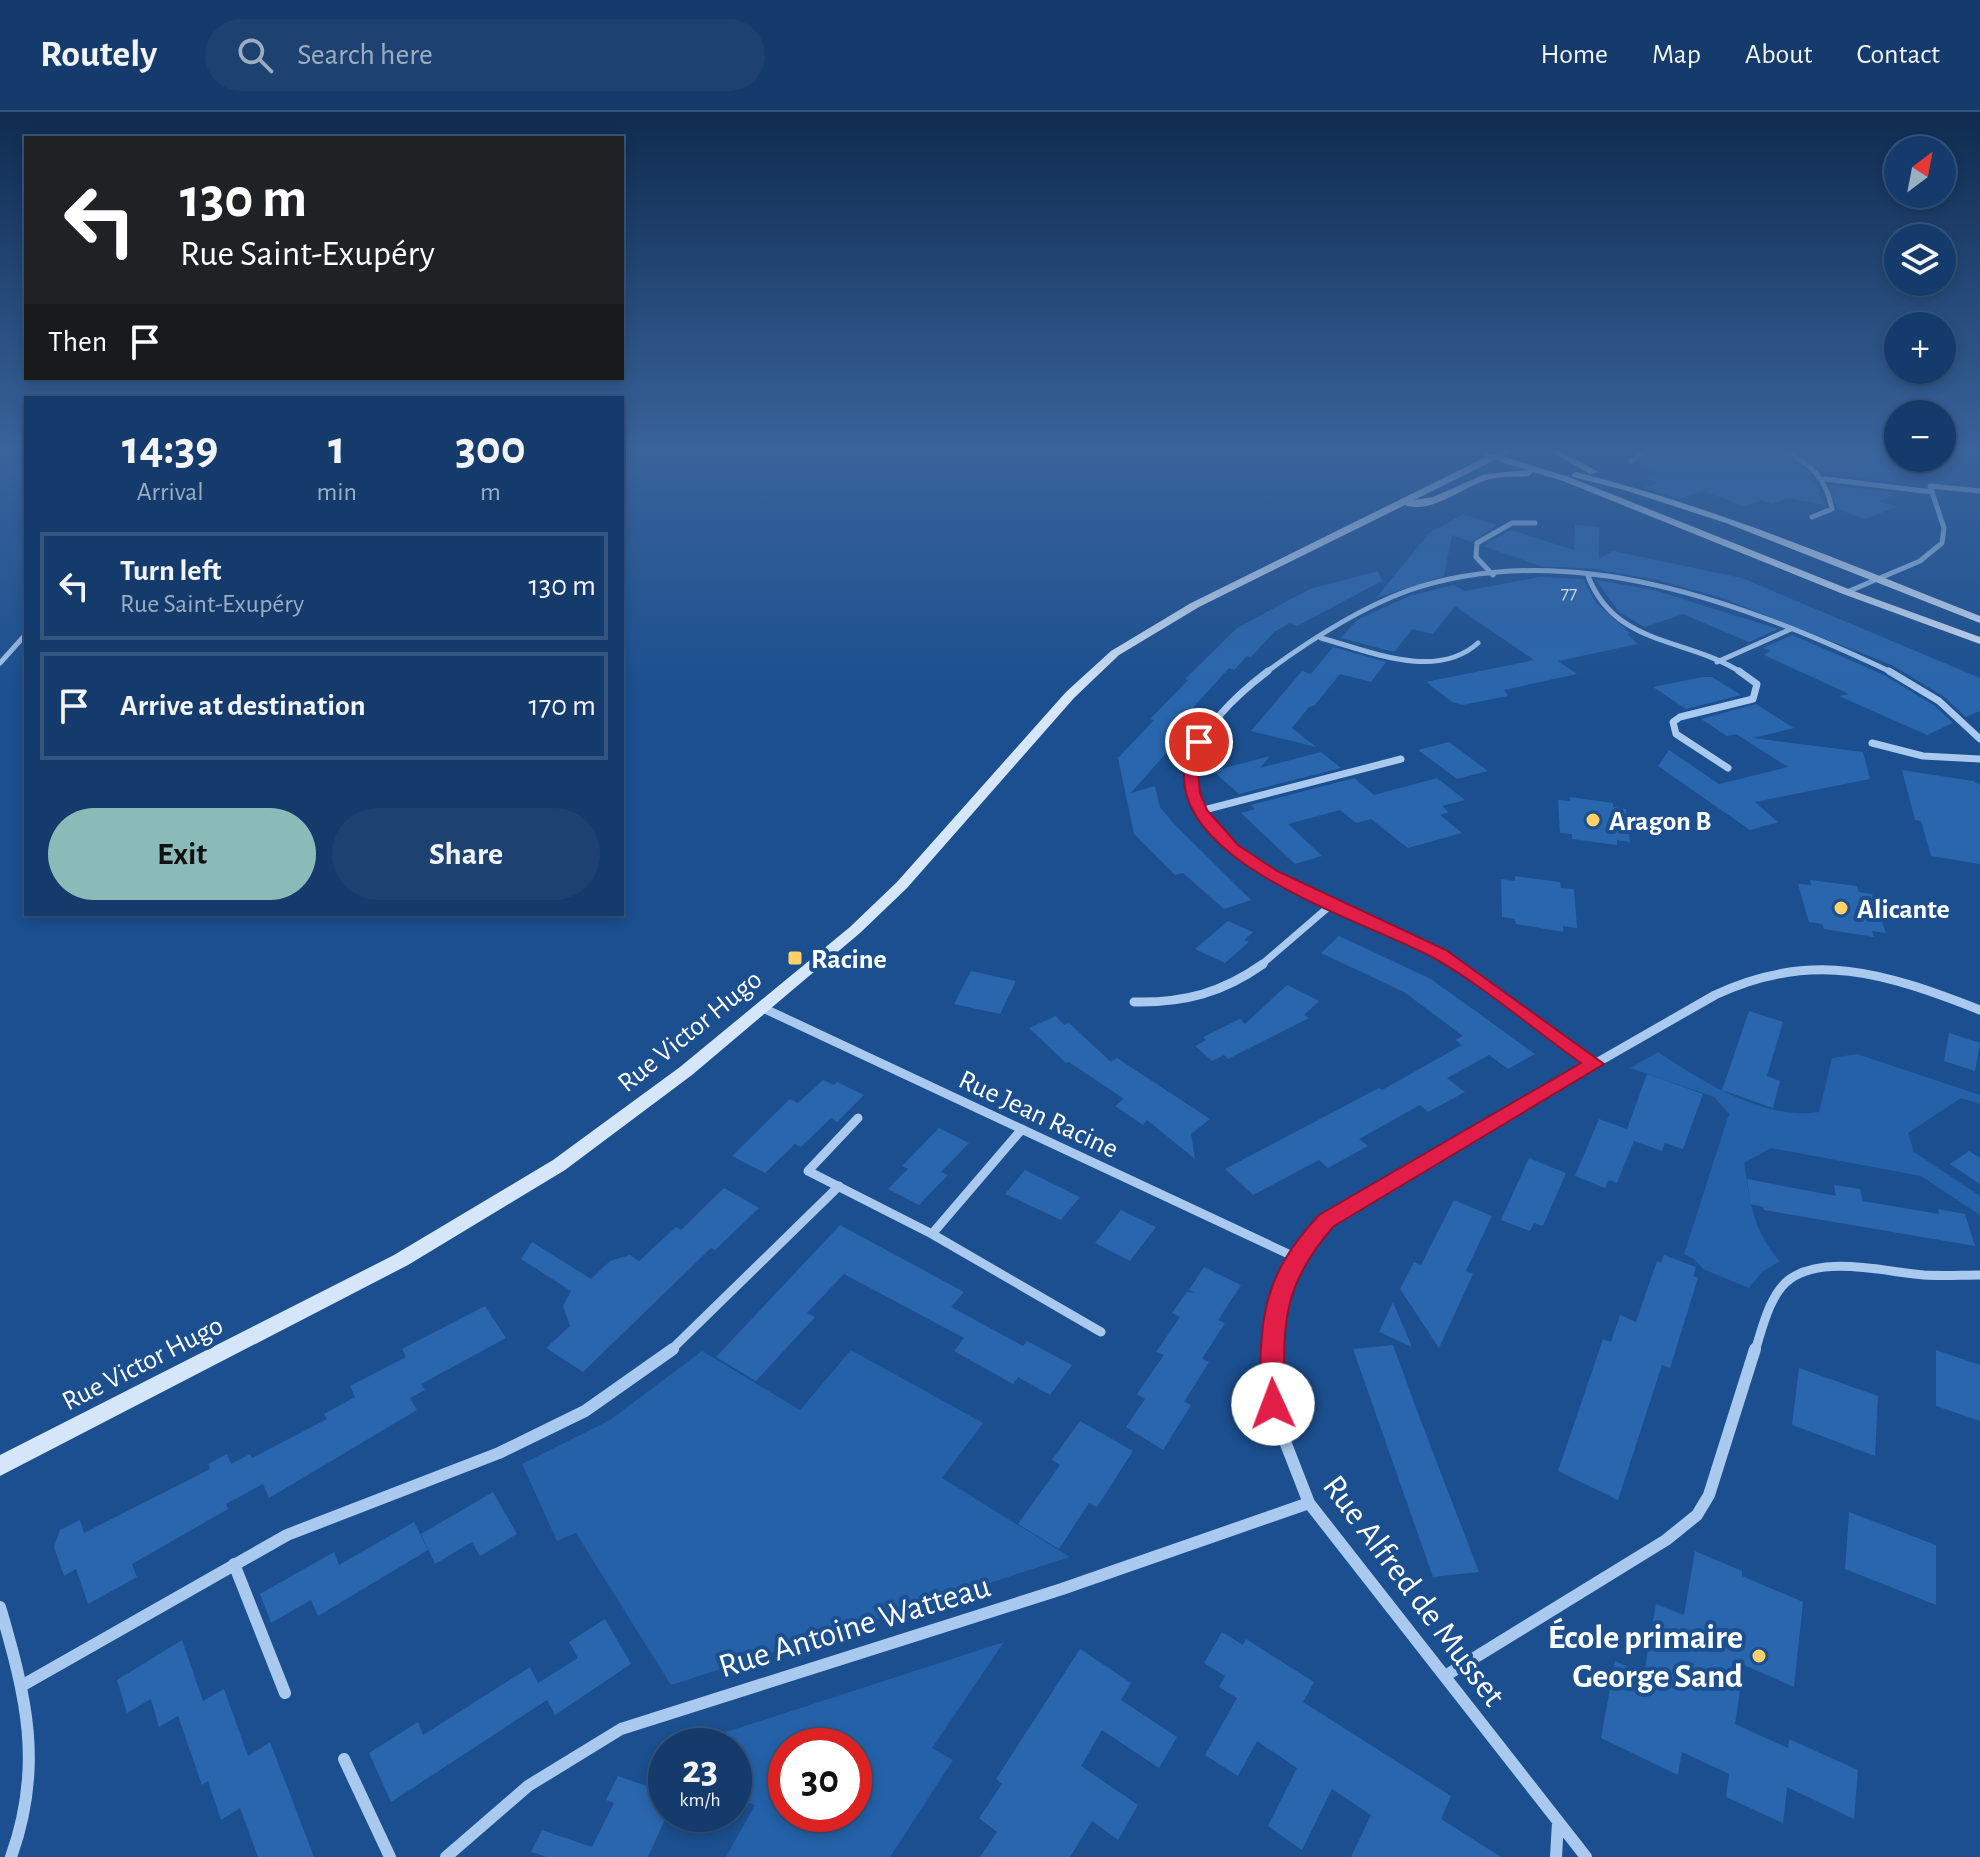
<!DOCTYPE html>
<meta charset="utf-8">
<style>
:root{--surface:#143b6b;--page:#1d4271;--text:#f1f3f6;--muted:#9dadc1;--line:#33557e;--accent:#8bbbb9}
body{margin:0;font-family:"Alegreya Sans",sans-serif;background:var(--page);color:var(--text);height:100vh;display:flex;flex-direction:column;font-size:30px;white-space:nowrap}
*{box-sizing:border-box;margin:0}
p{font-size:26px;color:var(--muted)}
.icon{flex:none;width:44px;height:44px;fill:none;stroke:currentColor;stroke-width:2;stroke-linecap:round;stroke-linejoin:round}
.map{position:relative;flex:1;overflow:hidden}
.details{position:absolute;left:24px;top:284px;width:600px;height:520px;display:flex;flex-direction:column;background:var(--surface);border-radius:0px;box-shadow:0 4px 12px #0003,0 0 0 2px var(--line)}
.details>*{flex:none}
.top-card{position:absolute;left:24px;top:24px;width:600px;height:244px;border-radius:0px;box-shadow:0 4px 12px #0003,0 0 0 2px var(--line);background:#202124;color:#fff;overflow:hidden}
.needle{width:52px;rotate:32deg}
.controls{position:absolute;left:1884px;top:24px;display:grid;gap:16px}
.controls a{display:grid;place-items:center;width:72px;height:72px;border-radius:50%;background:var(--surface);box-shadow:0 4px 12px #0003,0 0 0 2px var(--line);font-size:40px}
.speed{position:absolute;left:648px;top:1616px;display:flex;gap:16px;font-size:40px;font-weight:700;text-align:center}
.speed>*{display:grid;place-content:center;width:104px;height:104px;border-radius:50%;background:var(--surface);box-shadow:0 4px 12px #0003,0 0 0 2px var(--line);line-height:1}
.speed small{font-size:20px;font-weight:400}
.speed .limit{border:12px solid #d22;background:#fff;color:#111}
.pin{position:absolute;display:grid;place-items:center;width:68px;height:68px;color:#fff;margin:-34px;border:4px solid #fff;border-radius:50%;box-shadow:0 2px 8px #0007}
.me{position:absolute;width:88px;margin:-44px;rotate:358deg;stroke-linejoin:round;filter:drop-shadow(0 0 6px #0008)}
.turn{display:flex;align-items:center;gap:28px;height:168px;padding:0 24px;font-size:36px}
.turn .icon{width:104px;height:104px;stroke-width:2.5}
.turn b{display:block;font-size:56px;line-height:68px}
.then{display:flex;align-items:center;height:76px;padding:0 24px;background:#0003;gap:16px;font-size:30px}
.eta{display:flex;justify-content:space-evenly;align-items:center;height:136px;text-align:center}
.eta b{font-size:48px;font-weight:600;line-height:56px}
.cta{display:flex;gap:16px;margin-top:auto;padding:16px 24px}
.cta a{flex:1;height:92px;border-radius:48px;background:var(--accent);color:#111;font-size:32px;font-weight:600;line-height:92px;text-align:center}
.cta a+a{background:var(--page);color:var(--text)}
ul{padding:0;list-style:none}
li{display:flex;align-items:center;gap:24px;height:108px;margin:0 16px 12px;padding:0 8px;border:4px solid var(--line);border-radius:0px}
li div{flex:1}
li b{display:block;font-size:30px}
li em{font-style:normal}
header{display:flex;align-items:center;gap:48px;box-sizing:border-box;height:112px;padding:0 40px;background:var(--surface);border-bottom:2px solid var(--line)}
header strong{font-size:38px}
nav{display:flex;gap:44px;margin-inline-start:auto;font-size:28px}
.search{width:560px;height:72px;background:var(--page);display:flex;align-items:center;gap:20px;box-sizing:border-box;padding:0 28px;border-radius:44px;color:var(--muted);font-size:30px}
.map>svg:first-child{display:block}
.green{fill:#2461a8;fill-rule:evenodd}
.building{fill:#2a66ad}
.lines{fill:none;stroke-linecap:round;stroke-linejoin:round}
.street-far3{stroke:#a9c9ee;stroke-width:5}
.street-far2{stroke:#a9c9ee;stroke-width:7}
.street-far1{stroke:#a9c9ee;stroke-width:9}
.street{stroke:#a9c9ee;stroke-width:12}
.secondary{fill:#d6e6fa;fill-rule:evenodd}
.route{fill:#e11d48;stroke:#92132f;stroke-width:2}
.poi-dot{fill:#ffd166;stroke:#1b4f8f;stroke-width:3}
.labels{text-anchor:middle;stroke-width:8;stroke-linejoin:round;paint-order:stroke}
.far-number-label{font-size:20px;fill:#cad9ea}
.poi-label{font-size:28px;font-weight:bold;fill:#fff;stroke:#1b4f8f;text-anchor:start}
.street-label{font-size:28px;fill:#fff;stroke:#1b4f8f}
.near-street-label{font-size:34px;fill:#fff;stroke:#1b4f8f}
.near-poi-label{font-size:34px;font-weight:bold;fill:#fff;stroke:#1b4f8f;text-anchor:end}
</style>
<header>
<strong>Routely</strong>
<div class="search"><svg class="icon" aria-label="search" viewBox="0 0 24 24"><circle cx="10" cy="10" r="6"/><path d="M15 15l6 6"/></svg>Search here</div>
<nav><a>Home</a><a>Map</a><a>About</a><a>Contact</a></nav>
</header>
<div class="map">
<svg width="1980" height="1745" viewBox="0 0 1980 1745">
<rect width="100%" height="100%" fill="#1b4f8f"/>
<!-- green -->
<path class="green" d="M1658,940C1701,969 1766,1009 1819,1000L1832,946L1857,942L1980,983V992L1961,986L1908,1021L1914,1040L1980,1084V1103L1921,1064L1771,1036L1744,1051C1750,1088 1753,1120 1780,1149L1762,1160L1749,1176L1703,1157L1694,1147L1684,1142L1729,1002L1714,985L1630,956Z
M851,1238L983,1311L942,1366L1070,1445L671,1573L576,1421L557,1429L522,1352L610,1308L702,1239L800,1298Z
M1004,1530L932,1636L953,1648L890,1745H726L755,1693L734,1686V1634H683ZM786,1634H854V1702H786Z"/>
<!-- building -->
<path class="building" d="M1651,339H1778L1812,364L1825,393L1789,386L1772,392L1762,388L1744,394L1703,379L1680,387L1643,376L1658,371L1643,365L1659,360L1637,352Z
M1795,339H1884L1895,370L1823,362Z
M1830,373L1898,381L1879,389L1897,395L1865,407L1837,397Z
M1463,402L1497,413L1472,430L1452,423L1444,464L1376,486L1429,421Z
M1575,413L1599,415V447L1613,439L1742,466L1980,566V599L1966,605L1943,584L1892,553L1719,485L1657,468L1594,457L1540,454L1483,434L1511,418L1574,438Z
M1378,459L1382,469L1297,514L1290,511L1274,520L1251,545L1247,544L1234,558L1229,556L1190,599L1194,600L1166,631L1173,633L1131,681L1155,674L1160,695L1174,712L1251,788L1224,797L1183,761L1175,763L1134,722L1118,646L1154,608L1150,607L1188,568L1185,567L1237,516L1310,477Z
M1540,465L1583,467L1596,491L1630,521L1627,522L1638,532L1558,549L1577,562L1504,578L1508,584L1462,593L1452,590L1426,570L1534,548L1455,494L1433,522L1412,517L1394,540L1341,526L1357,508L1409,484L1454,473L1465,479Z
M1596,468L1654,478L1778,517L1749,530L1683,502L1645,515L1619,500Z
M1792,523L1884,563L1935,594L1953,611L1927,623L1839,584L1849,582L1764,543L1770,539L1763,536Z
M1333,535L1386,550L1371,570L1340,562L1315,593L1309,595L1292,616L1316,635L1251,619L1302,559L1311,562Z
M1702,565H1712L1741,583L1686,597L1653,575Z
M1756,592L1794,616L1753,626L1863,640L1870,667L1755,690L1778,710L1750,718L1658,654L1669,638L1719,672L1788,655L1736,622L1727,624L1701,607Z
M1449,630L1488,659L1457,667L1418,638Z
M1321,640L1341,656L1239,682L1213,659L1270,644L1260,656Z
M1902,658L1973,669L1980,673V752L1931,744L1921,709L1915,708Z
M1354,666L1374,683L1437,666L1465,688L1442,694L1449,700L1440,703L1462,721L1408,736L1371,707L1356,711L1340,698L1288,712L1322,744L1295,752L1241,701L1255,697L1251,693Z
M1570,685L1613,691V695L1626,697L1630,730L1617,728V733L1572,727V722L1560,721L1558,688L1570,689Z
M1515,764L1560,770L1561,776L1574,777L1577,816L1563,814V820L1516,812L1515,807L1502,805L1501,767L1515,769Z
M1810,768L1857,774L1859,780L1872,782L1886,821L1872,819L1874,825L1824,817L1822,812L1809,810L1798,772L1811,773Z
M1228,809L1253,820L1244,828L1249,830L1225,851L1195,837Z
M1339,824L1431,867L1535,942L1508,957L1489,943L1447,966L1465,980L1428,1000L1420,993L1359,1027L1368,1034L1328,1056L1319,1048L1253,1083L1225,1057L1379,976L1382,978L1462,933L1455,928L1463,924L1404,880L1321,841Z
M971,859L1016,869L1000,902L954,892Z
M1287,873L1319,889L1304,903L1309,906L1228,947L1224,943L1212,949L1195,934L1206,928L1203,925L1240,907L1245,912Z
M1749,899L1783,910L1767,964L1780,969L1773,996L1722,978Z
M1056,904L1064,913L1069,911L1111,950L1117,946L1210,1007L1191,1022L1195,1047L1147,1008L1143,1013L1115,994L1124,987L1069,950L1066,951L1029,916Z
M1949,921L1980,931L1975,959L1944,949Z
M1647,962L1703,982L1683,1037L1665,1031L1662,1039L1634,1029L1617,1071L1609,1068L1605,1076L1575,1064L1599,1007L1627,1017Z
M823,968L834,973L837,970L864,983L837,1010L831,1006L801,1035L795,1032L765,1061L732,1044L790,987L798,991Z
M939,1016L969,1031L941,1060L948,1063L919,1093L888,1077L908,1057L902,1054Z
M1969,1039L1980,1046V1072L1950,1052Z
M1529,1046L1566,1061L1543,1114L1534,1111L1530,1119L1501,1108Z
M1025,1058L1037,1064L1080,1085L1061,1108L1005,1082Z
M1747,1067L1836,1084L1834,1073L1860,1077L1863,1089L1939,1102L1938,1097L1965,1102L1975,1134L1764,1098L1763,1095L1751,1092Z
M724,1076L759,1096L715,1138L711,1136L583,1260L546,1236L570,1214L563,1194L571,1179L521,1147L532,1130L591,1167L610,1149L630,1143L639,1149L676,1115L681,1118Z
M1454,1088L1492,1104L1466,1159L1473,1162L1439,1236L1400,1177L1414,1150L1421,1153Z
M1121,1098L1156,1115L1130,1149L1095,1131Z
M840,1113L964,1180L951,1195L1023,1234L1027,1229L1072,1253L1050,1283L1018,1265L1013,1272L954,1239L964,1226L844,1162L807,1201L815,1205L756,1269L716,1245Z
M1664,1143L1696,1155L1693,1164L1698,1166L1670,1256L1662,1253L1618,1388L1558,1359L1603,1227L1611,1230L1620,1203L1636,1210L1657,1149L1661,1151Z
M1204,1155L1241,1173L1218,1208L1225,1211L1202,1247L1209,1250L1184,1290L1191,1293L1163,1338L1126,1315L1145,1287L1137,1282L1164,1243L1156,1240L1180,1205L1172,1201L1187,1180L1195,1181L1189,1178Z
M1393,1190L1412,1235L1379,1220Z
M485,1194L506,1226L421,1272L425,1278L410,1286L417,1298L269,1386L263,1372L226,1392L228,1397L132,1452L137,1465L88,1492L76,1457L64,1464L54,1435L60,1418L80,1408L84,1421L210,1357L208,1352L227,1342L231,1352L250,1342L252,1346L327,1307L324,1302L355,1285L350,1274L406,1245L402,1237Z
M1393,1233L1419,1304L1479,1460L1433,1465L1353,1237Z
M1936,1238L1980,1253V1309L1936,1294Z
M1799,1256L1878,1284L1875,1344L1792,1313Z
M1080,1309L1133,1339L1097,1395L1089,1391L1059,1437L1018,1412L1060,1353L1052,1348Z
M493,1380L517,1422L480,1444L472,1430L435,1452L421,1422Z
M1849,1400L1936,1433V1493L1845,1457Z
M414,1410L428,1438L318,1504L311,1488L271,1511L260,1482L334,1440L339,1453Z
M1695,1439L1742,1459V1464L1803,1490L1794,1575L1744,1553L1735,1612L1788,1636L1789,1627L1858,1658L1854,1707L1787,1675L1783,1711L1726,1685L1729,1662L1682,1640L1678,1663L1601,1626L1615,1549L1644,1562L1656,1492L1684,1503Z
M605,1507L631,1552L555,1603L547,1588L391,1690L369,1641L418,1610L423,1623L530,1555L538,1571L578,1546L569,1530Z
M1222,1520L1243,1533L1246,1527L1314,1570L1303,1590L1451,1684L1441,1707L1501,1745H1351L1371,1703L1332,1677L1302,1738L1268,1714L1297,1656L1257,1629L1238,1664L1205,1643L1237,1586L1219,1575L1225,1564L1204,1551Z
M182,1528L203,1589L224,1577L248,1644L270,1630L314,1745H258L240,1696L221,1708L208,1669L202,1673L178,1604L159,1615L151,1587L127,1601L117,1568Z
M1080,1537L1131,1571L1121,1588L1177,1625L1159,1656L1102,1618L1081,1654L1138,1693L1118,1728L1092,1709L1070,1745H980L997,1720L979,1706L1002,1672L996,1667Z
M618,1664L666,1681V1705L648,1745H547L531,1740L542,1718L592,1735L614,1691L606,1688Z"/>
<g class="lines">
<!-- street-far3 -->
<path class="street-far3" d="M1783,339C1811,351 1826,366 1832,397L1812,405
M1631,349L1646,339
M1825,367L1932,380
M1493,463L1476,445L1477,431L1512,411H1535
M1588,464C1615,535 1687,525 1742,561
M1847,480L1920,449L1942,431L1944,416L1930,374L1980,379
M1321,526C1369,539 1436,569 1478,531
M1717,550L1791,517
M0,551L26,522
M1265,561C1307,530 1358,497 1407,479C1568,423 1747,492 1893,561"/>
<!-- street-far2 -->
<path class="street-far2" d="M1268,559C1052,723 1350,786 1458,854
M1889,559L1939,589L1980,627
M1872,631L1923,644L1980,647
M1728,656L1676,622L1673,610L1680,605L1753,587L1757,572L1739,559
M1200,699L1401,647
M1260,854L1332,792"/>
<!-- street-far1 -->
<path class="street-far1" d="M1454,852L1595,952
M1134,890C1184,891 1222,881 1263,852
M763,896L1297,1146
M858,1006L808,1059L932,1122L1101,1220
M932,1122L1022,1017
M670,1239L839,1074
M1271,1239C1272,1179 1301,1136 1343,1096L1715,883C1813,837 1885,861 1980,898
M1755,1239C1762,1217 1770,1181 1790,1167C1825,1143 1885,1160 1924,1163C1943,1164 1961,1163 1980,1163"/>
<!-- street -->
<path class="street" d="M1271,1237L1272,1274L1279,1314L1309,1391L1586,1745
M234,1452L285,1581
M0,1495C26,1584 44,1654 11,1745
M1445,1564L1666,1428L1697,1403L1709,1383L1755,1237
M23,1573L287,1423L499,1341L585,1299L673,1237
M344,1647L390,1745
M446,1745L528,1674L621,1617L1062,1477L1309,1391
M1556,1745L1558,1710"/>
<!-- secondary -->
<path class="secondary" d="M1500,339H1511L1502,344L1569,365L1851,478L1980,525V532L1843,482L1563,369L1533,360L1529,364C1517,365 1502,364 1490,367C1464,373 1433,403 1405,393L1199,495L1119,543L1074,586L907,776L860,821L692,963L565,1058L408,1153L0,1364V1343L394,1143L553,1048L680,955L850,815L897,770L1066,580L1111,539L1191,491L1486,345L1485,341L1493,342ZM1495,348L1528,358L1485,362L1433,385L1414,388Z
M1550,339H1560L1598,360L1590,362Z
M1576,360C1715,395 1847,451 1980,504V511L1726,411L1624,378L1573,365L1571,363Z"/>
</g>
<!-- sky -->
<linearGradient id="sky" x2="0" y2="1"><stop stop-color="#0f2b4f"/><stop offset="0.58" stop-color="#39639b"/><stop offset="1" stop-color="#39639b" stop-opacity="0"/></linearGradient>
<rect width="1980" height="583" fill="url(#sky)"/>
<!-- route -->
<path class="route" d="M1194,627L1207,630L1198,657L1200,681L1207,698L1238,733L1277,759L1446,838L1604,952L1334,1114C1280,1175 1283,1215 1285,1292L1281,1299L1273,1302L1264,1299L1260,1292C1260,1209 1260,1166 1319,1103L1581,951C1534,918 1481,872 1432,845C1362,807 1133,741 1194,627Z"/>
<!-- markers -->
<g class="poi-dot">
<circle cx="1593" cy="708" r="8"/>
<circle cx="1841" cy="796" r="8"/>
<rect x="787" y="838" width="16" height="16" rx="4"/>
<circle cx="1759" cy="1544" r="8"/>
</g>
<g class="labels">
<!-- far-number labels -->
<g class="far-number-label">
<text x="1569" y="487">77</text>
</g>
<!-- poi labels -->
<g class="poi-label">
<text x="1609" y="718">Aragon B</text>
<text x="1857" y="806">Alicante</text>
<text x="811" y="856">Racine</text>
</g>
<!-- street labels -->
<g class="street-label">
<text transform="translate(689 918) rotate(-39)" y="10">Rue Victor Hugo</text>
<text transform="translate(1039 1001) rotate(25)" y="10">Rue Jean Racine</text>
<text transform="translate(142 1250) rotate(-27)" y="10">Rue Victor Hugo</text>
</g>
<!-- near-street labels -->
<g class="near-street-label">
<text transform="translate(1415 1478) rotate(53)" y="12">Rue Alfred de Musset</text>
<text transform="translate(854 1513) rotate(-17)" y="12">Rue Antoine Watteau</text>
</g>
<!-- near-poi labels -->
<g class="near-poi-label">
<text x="1743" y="1536">École primaire<tspan x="1743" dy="39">George Sand</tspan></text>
</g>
</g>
</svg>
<div class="controls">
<a><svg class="needle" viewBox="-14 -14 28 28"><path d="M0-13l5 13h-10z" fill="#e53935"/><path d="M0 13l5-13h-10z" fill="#9dadc1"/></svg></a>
<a><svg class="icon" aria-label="layers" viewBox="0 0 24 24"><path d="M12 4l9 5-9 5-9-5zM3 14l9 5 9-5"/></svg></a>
<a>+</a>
<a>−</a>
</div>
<div class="speed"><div>23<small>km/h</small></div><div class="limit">30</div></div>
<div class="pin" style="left:1199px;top:630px;background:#d93025"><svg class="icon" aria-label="arrive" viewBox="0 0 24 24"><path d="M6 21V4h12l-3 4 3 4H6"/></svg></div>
<svg class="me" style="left:1273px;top:1292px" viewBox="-20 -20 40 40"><circle r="19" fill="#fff"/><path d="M0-13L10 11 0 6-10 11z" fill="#e11d48"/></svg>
<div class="top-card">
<div class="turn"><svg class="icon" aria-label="left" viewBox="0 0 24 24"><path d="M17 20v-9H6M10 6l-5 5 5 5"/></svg><div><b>130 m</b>Rue Saint-Exupéry</div></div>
<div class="then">Then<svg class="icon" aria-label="arrive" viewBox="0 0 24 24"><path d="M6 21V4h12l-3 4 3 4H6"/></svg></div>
</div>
<section class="details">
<div class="eta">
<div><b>14:39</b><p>Arrival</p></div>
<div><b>1</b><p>min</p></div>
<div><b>300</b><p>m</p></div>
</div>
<ul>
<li><svg class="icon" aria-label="left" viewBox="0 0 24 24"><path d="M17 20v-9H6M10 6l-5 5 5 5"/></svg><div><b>Turn left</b><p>Rue Saint-Exupéry</p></div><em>130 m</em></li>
<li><svg class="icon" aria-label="arrive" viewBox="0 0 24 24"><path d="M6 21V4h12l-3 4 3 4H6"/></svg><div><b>Arrive at destination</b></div><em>170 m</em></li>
</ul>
<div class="cta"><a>Exit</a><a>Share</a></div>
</section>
</div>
